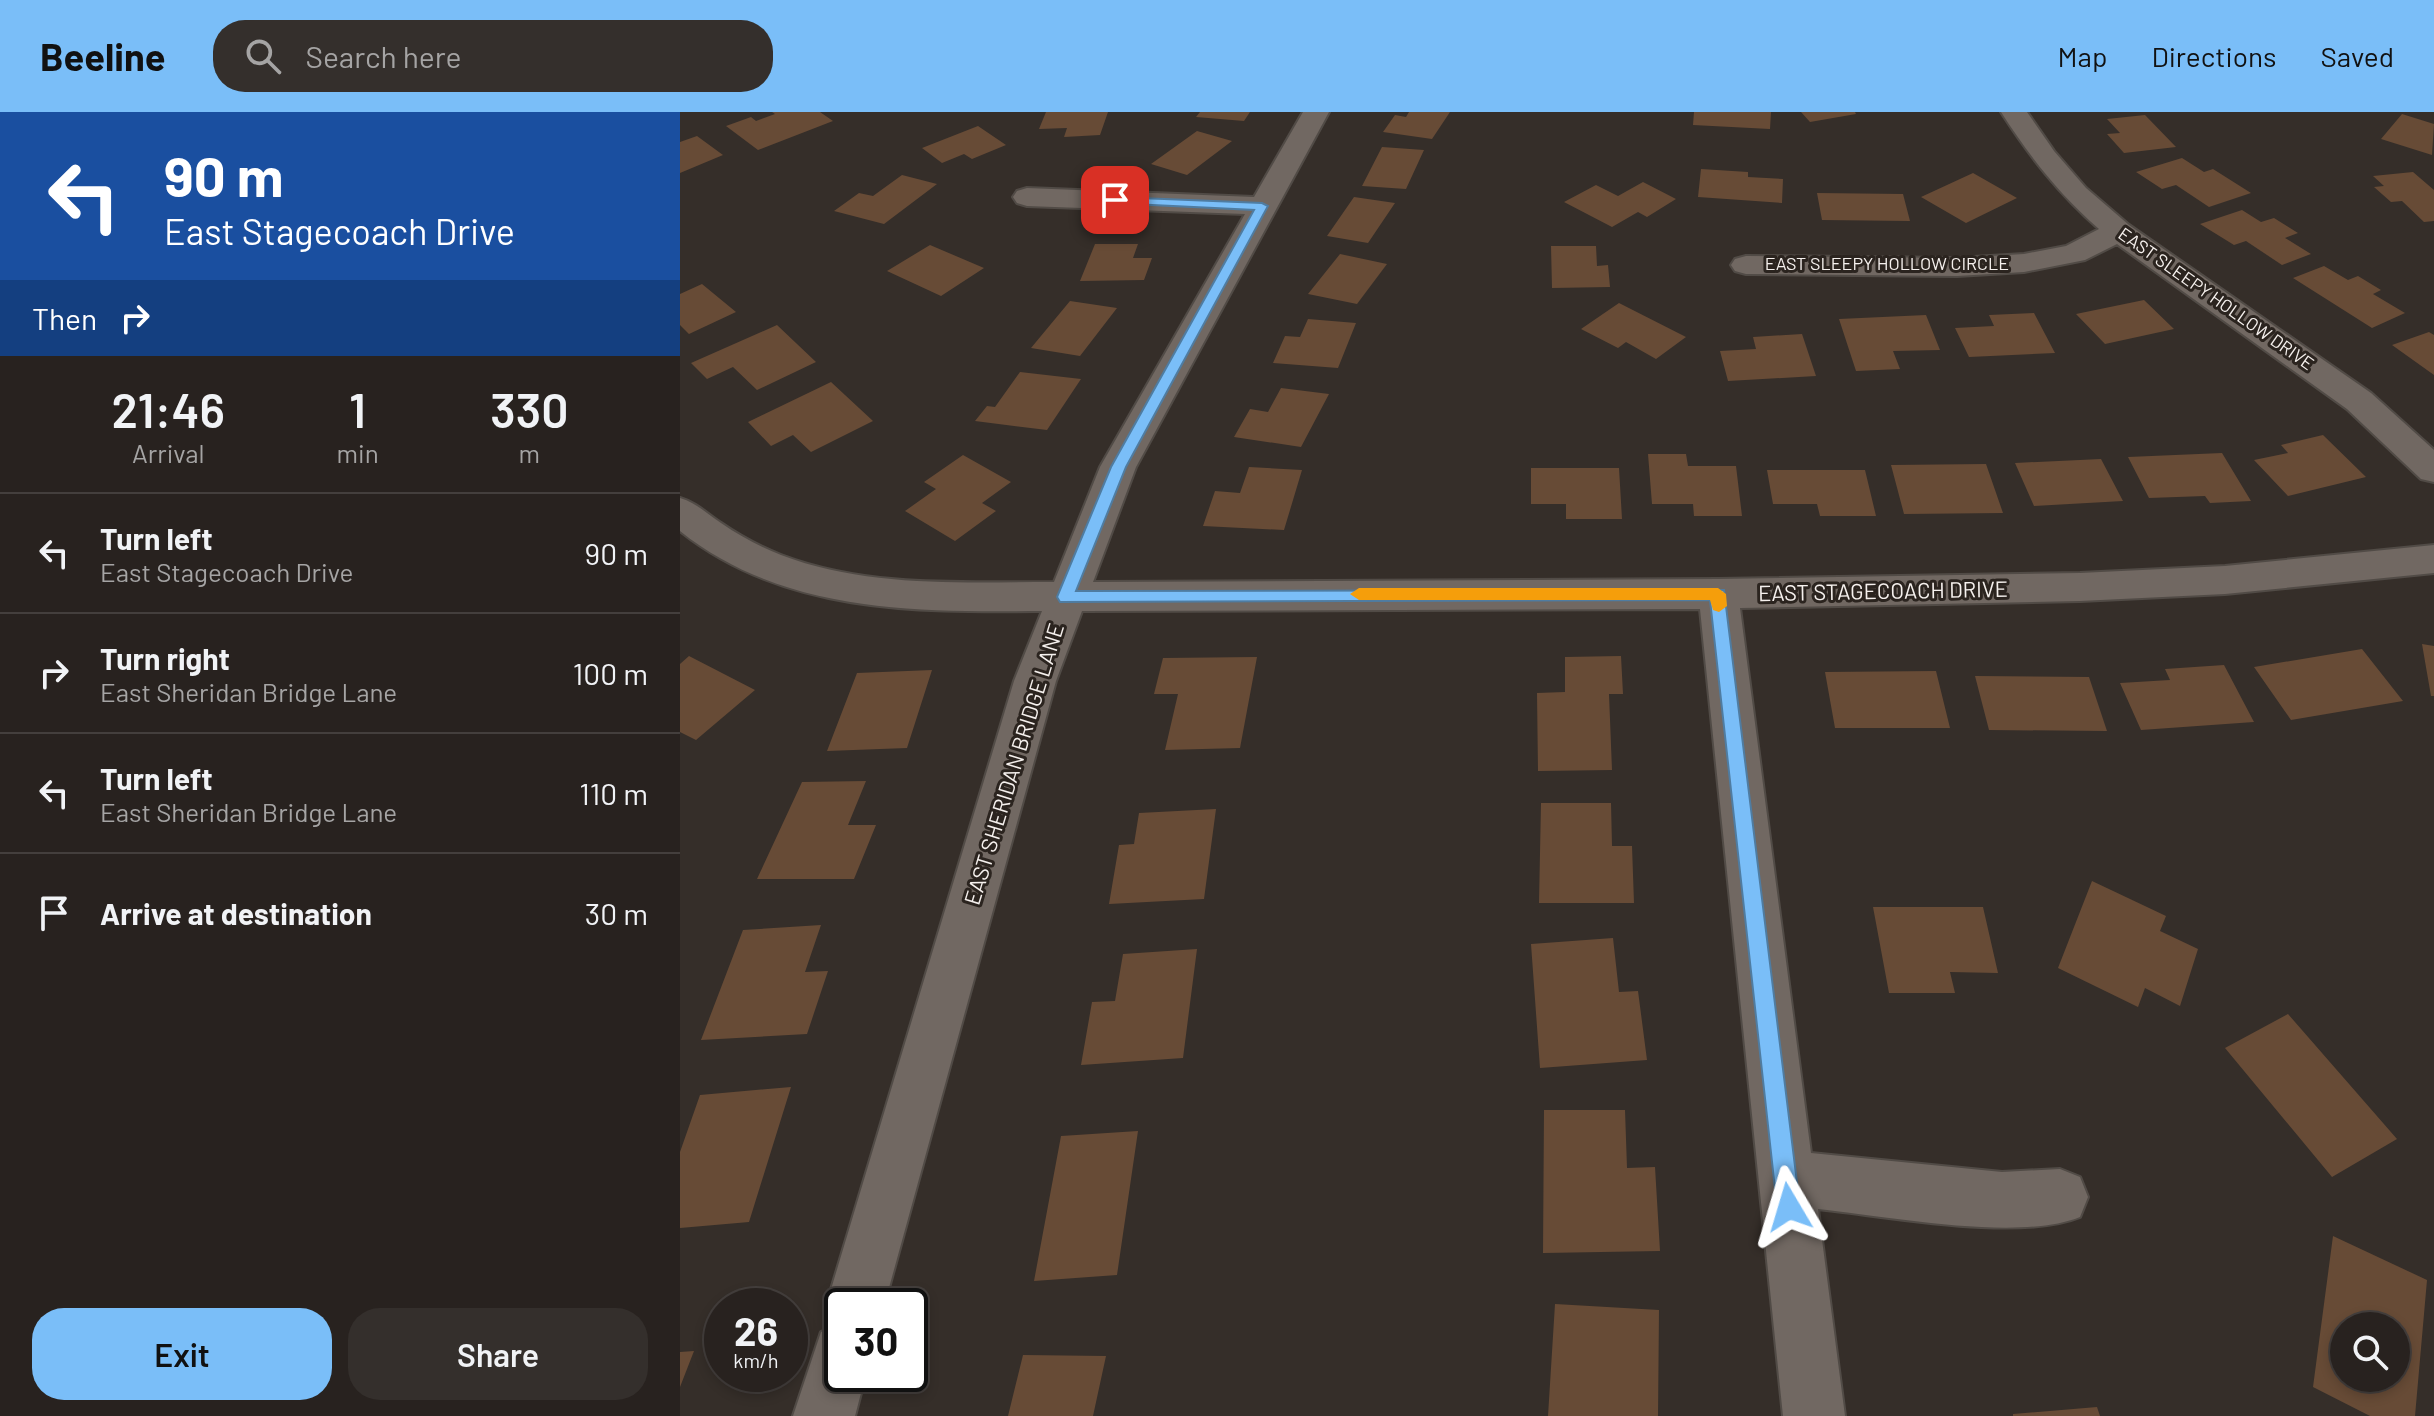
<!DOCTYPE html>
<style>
:root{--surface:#28221f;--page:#342f2c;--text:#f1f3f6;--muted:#a5a4a4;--line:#443f3d;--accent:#7abef8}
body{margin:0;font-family:Barlow,sans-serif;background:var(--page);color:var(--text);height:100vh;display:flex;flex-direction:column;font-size:30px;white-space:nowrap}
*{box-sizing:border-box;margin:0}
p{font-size:26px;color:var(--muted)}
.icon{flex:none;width:44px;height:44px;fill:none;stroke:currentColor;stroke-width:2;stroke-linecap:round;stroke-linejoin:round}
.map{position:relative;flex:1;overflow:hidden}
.side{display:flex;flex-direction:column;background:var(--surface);width:680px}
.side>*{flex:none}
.hud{background:#1a4fa0;color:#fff;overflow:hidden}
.tools{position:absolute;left:1650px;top:1200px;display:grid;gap:16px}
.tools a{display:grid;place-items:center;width:80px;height:80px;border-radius:50%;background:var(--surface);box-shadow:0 4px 12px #0003,0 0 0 2px var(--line);font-size:40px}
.speed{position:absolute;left:24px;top:1176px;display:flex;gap:16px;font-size:40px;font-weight:700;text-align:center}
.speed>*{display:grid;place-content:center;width:104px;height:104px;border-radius:50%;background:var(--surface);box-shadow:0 4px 12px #0003,0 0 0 2px var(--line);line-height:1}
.speed small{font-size:20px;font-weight:400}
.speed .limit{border:4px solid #111;border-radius:12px;background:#fff;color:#111}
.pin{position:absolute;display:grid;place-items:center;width:68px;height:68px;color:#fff;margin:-34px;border-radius:16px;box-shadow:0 4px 12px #0006}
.me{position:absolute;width:88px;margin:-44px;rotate:353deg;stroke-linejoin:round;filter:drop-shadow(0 0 6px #0008)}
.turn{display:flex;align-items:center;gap:28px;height:168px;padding:0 32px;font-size:36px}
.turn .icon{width:104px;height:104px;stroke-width:2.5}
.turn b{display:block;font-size:56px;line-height:68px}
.then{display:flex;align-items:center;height:76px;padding:0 32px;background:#0003;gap:16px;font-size:30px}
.eta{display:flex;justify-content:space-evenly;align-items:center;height:136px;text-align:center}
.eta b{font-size:48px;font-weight:600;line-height:56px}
.primary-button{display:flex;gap:16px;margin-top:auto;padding:16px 32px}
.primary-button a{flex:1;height:92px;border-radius:32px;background:var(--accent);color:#111;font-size:32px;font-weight:600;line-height:92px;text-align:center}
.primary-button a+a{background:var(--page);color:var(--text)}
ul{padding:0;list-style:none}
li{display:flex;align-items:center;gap:24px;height:120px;padding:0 32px;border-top:2px solid var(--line)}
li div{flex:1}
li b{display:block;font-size:30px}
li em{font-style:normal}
header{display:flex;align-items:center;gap:48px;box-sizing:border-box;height:112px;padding:0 40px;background:var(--accent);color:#111}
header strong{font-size:38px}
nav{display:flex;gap:44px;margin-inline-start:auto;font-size:28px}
.search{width:560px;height:72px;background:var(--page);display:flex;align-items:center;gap:20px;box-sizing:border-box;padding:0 28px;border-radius:32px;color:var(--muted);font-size:30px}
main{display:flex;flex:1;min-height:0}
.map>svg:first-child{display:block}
.building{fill:#674b36;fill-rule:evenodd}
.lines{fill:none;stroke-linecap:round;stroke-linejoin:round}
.minor-casing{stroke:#514b46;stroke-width:4}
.minor{fill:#716862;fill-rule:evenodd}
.route{fill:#7abef8;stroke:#4f7ca1;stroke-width:2}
.slow{fill:#f59e0b}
.labels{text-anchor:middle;stroke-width:6;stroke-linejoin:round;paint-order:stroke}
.far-street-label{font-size:18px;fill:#f6f1ee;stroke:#2b241f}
.street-label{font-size:22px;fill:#f6f1ee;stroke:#2b241f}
</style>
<header>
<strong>Beeline</strong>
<div class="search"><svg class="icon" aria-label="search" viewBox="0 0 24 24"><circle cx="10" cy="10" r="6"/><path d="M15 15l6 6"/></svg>Search here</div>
<nav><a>Map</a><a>Directions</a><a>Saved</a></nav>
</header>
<main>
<section class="side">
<div class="hud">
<div class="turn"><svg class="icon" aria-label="left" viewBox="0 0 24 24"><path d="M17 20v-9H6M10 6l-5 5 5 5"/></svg><div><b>90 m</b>East Stagecoach Drive</div></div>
<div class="then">Then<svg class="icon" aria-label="right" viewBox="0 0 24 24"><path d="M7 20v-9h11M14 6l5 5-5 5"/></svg></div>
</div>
<div class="eta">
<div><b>21:46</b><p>Arrival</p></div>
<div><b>1</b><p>min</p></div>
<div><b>330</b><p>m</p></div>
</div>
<ul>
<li><svg class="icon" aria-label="left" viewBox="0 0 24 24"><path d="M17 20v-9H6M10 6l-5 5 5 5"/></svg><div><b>Turn left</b><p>East Stagecoach Drive</p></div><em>90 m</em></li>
<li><svg class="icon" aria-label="right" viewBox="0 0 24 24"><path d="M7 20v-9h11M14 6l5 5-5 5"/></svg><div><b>Turn right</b><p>East Sheridan Bridge Lane</p></div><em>100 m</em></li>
<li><svg class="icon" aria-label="left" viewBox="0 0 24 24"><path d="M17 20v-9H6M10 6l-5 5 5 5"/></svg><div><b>Turn left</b><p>East Sheridan Bridge Lane</p></div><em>110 m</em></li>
<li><svg class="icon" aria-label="arrive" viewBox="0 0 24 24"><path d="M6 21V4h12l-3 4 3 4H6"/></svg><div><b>Arrive at destination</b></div><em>30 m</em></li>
</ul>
<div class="primary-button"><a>Exit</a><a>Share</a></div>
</section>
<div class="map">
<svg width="1754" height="1304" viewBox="0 0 1754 1304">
<rect width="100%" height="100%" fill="#352e29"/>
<!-- building -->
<path class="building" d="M92,0H140L153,9L78,38L46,14L71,5L76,9L95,2Z
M366,0H428L420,23L384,25L387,16L359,17Z
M520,0H570L564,9L516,5Z
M729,0H770L752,27L703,20L715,3L726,5Z
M1014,0H1091L1090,17L1013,13Z
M1121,0H1175L1176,2L1130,10Z
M1722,2L1754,12L1752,43L1701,27Z
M1465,3L1496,35L1444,41L1427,22L1440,21L1427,7Z
M298,14L326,33L292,47L284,42L262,51L242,36Z
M517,19L552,29L507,63L471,52Z
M17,24L43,43L0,61V30Z
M702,35L744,38L726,77L682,74Z
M1502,46L1524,60L1533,57L1571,81L1529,95L1496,73L1482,77L1456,60Z
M1021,57L1068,60V65L1103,67L1102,91L1018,85Z
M1733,60L1754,78V109L1744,110L1722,89L1711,90L1694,75L1704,74L1693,64Z
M1293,61L1337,86L1286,111L1241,85Z
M222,63L257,72L204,112L154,99L179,81L193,84Z
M963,70L996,87L967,105L958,100L932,115L884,90L916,73L938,84Z
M1137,81L1223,82L1230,109L1142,108Z
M674,85L715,91L688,131L647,124Z
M1562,98L1581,110L1594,106L1618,121L1605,126L1631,142L1602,153L1566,129L1554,133L1520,112Z
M415,132H458L453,146H472L464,168L400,169Z
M250,133L304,156L261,184L207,159Z
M871,134H916L917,154L928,153L930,175L872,176Z
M660,142L707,152L677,192L628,182Z
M1644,154L1668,168L1678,164L1701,178L1693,182L1725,201L1692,216L1613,166Z
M22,172L56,200L9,222L0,213V182Z
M1464,188L1494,217L1425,232L1396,202Z
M390,189L437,196L400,244L351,236Z
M939,191L1006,225L976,247L946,230L938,236L901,217Z
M1354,201L1375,241L1289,245L1275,216L1314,214L1309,203Z
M1246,203L1260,238L1213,239L1220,257L1176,259L1159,207Z
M628,207L676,211L658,256L593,251L605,224L620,225Z
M97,213L136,250L77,278L53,255L27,267L11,251Z
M1749,220L1754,223V263L1712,233Z
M1122,222L1136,264L1048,269L1040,239L1076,237L1073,225Z
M340,260L401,267L367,318L295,309L307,294L315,295Z
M151,270L193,309L131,340L113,323L91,334L68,310Z
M601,276L649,282L621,335L554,325L570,297L588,300Z
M1643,323L1686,365L1608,384L1574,348L1608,341L1601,333Z
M1542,341L1571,389L1530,391L1525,384L1469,386L1448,345Z
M968,342H1006L1008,354H1056L1062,404H1014L1013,392H972Z
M283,343L331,370L302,391L316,399L275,429L225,399L256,377L244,370Z
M1421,347L1443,389L1354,394L1335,351Z
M1306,352L1323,401L1224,402L1211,353Z
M569,355L622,358L604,418L523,414L535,379L560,381Z
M851,356H939L942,407H886V392H851Z
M1087,358H1185L1196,404H1140L1137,392H1093Z
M1742,532L1754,534V584H1751Z
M1682,537L1723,589L1611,608L1574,555Z
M9,544L75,578L16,628L0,620V552Z
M941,544L943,582H929L932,658L858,659L857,581L885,580V545Z
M577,545L560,636L485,638L498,582H474L483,546Z
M1544,553L1574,610L1461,618L1440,571L1490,568L1485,557Z
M252,558L227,636L147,639L177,561Z
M1256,559L1270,616H1155L1145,560Z
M1295,564L1409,565L1427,619L1309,618Z
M186,669L168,713H196L174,767H77L122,670Z
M861,691H931L932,734H952L954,791H859Z
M536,697L524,787L429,792L439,733L454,732L459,701Z
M1412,769L1486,804L1480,819L1518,837L1500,894L1465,876L1458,895L1378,856Z
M1193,795H1303L1318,861L1270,860L1275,881H1209Z
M141,813L125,860L148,859L127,922L21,928L63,818Z
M933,826L939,880L958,879L967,948L860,956L851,832Z
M517,837L503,946L401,953L412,890L435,889L443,842Z
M1608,902L1717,1027L1652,1065L1545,936Z
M111,975L69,1110L0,1116V1040L20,983Z
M864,998H945L947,1056L975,1055L980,1139L863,1141Z
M458,1019L437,1163L354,1169L381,1024Z
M1653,1124L1747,1168L1735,1304H1690L1633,1275ZM1664,1214H1716V1266H1664Z
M875,1192L979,1198L978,1304H868Z
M14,1239L0,1275V1240Z
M343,1243L426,1244L413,1304H328Z
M1417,1295L1420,1304H1333V1302Z"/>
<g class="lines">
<defs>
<path id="minor" d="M623,0H649L456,355L413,470L1038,467L1400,461L1545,454L1754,433V461L1545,482L1400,489L1060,496L1131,1041L1322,1060L1380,1057L1400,1065L1408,1085L1400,1105C1339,1130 1206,1104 1138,1097L1165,1304H1103L1020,497L402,499L376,569L204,1194H162V1262H186L175,1304H113L141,1220L154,1214L146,1194L334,569L362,499C237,500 104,502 0,419V386C17,391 27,402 41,411C60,424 80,435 101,443C188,476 282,470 374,470L420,355L565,102L347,94L337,91L333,85L337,79L347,76L574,85Z
M1321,0H1347L1374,39L1406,76L1449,113L1691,281L1754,338V370L1741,367L1667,297L1437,132L1405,148L1344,160L1277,164L1066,162L1055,159L1051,153L1055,147L1066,144L1277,146L1344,142L1386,134L1419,117C1379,82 1350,45 1321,0Z"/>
</defs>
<!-- minor casing -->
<use href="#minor" class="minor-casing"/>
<!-- minor -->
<use href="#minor" class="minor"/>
</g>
<!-- route -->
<path class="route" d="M435,85L582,91L588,94L446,355L396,479L1044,478L1120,1095L1117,1104L1109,1107L1101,1104L1097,1095L1030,488L380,490L377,485L431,355L574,98L431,91L429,88Z"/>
<!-- slow -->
<path class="slow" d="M679,476H1038L1046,482L1047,494L1039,500L1033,498L1030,488H679L670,482Z"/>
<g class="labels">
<!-- far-street labels -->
<g class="far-street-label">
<text x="1207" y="158">EAST SLEEPY HOLLOW CIRCLE</text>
<text transform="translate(1536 187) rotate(35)" y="6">EAST SLEEPY HOLLOW DRIVE</text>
</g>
<!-- street labels -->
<g class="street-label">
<text transform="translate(1203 479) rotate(-1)" y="8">EAST STAGECOACH DRIVE</text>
<text transform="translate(334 652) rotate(-73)" y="8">EAST SHERIDAN BRIDGE LANE</text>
</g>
</g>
</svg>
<div class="tools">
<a><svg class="icon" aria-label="search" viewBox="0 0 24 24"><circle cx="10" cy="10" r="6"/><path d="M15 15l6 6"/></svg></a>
</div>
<div class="speed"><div>26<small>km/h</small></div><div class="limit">30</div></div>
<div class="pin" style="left:435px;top:88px;background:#d93025"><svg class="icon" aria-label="arrive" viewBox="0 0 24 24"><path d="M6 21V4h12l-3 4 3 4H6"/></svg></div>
<svg class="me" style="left:1109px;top:1095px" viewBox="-20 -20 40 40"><path d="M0-17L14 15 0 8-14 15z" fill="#7abef8" stroke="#fff" stroke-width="4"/></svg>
</div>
</main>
